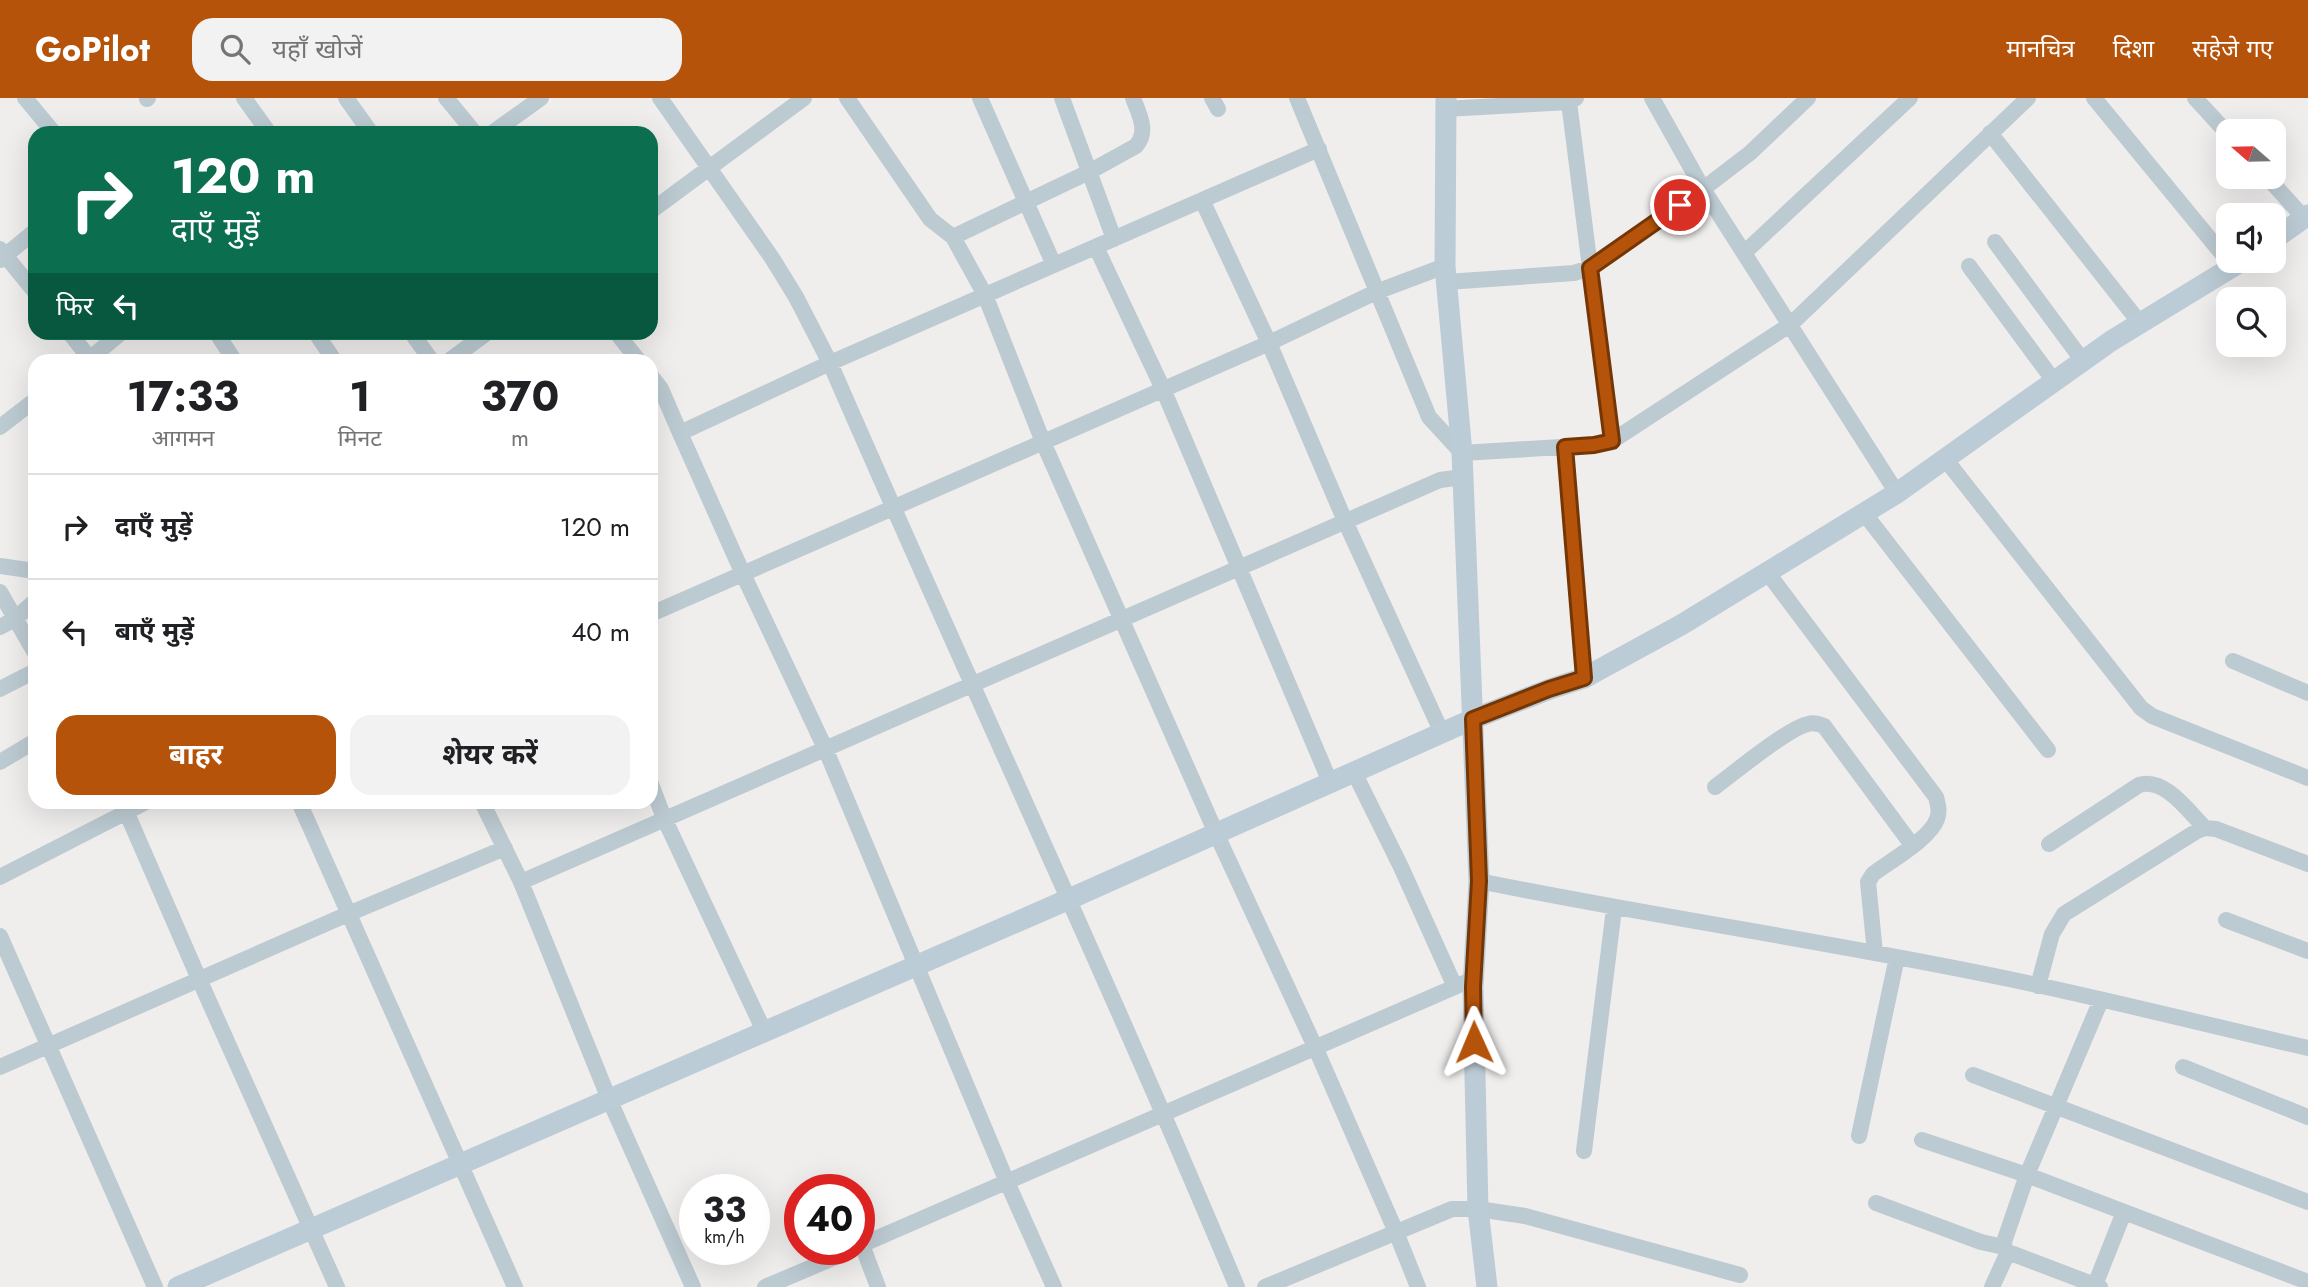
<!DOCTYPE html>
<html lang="hi">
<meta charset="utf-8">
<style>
:root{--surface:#fff;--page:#f2f2f2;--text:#202124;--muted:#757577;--line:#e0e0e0;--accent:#b45309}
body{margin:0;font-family:Jost,"Noto Sans Devanagari",sans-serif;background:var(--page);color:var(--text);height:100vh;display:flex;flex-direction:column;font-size:26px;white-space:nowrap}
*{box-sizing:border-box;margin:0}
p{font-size:23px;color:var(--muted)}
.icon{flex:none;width:38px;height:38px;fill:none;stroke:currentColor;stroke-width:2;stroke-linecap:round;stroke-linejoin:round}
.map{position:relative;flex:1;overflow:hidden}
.drawer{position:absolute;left:28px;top:256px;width:630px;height:455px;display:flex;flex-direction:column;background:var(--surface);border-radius:21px;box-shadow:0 7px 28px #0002}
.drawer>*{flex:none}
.hud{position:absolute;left:28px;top:28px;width:630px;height:214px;border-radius:21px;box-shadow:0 7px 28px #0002;background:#0b6e4f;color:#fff;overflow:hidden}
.needle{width:46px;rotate:290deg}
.tools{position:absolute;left:2216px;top:21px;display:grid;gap:14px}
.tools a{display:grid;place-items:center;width:70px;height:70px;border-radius:14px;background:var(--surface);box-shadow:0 7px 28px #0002;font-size:35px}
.speed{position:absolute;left:679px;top:1076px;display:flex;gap:14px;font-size:35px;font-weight:700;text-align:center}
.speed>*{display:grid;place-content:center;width:91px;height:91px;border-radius:50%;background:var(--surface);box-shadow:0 7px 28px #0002;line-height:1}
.speed small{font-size:18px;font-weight:400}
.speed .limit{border:10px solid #d22;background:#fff;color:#111}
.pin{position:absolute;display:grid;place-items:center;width:60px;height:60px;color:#fff;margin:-30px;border:4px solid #fff;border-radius:50%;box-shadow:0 2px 7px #0007}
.me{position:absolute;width:77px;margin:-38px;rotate:359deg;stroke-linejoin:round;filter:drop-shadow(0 0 5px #0008)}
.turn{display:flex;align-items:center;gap:24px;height:147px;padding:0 28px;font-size:32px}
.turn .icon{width:91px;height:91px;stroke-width:2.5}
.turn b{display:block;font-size:49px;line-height:60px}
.then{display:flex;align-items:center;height:66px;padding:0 28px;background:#0003;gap:14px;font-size:26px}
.eta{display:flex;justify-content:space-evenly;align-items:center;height:119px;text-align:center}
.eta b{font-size:42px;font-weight:700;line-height:49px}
.action{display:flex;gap:14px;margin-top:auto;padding:14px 28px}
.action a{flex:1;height:80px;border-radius:21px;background:var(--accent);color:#fff;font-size:28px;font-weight:700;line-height:80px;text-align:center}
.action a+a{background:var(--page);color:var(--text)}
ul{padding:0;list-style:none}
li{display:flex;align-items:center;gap:21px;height:105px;padding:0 28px;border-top:2px solid var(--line)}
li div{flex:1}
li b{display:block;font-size:26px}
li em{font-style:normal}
header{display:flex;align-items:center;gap:42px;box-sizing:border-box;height:98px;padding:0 35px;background:var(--accent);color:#fff}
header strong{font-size:33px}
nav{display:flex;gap:38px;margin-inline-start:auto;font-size:24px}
.search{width:490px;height:63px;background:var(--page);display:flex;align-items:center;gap:18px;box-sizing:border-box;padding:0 24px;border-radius:21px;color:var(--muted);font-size:26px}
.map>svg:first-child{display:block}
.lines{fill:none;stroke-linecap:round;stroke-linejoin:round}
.street{stroke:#bccad1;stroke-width:16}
.secondary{stroke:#bcccd6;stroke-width:21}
.route-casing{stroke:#753606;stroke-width:18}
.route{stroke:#b45309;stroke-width:12}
</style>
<header>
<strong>GoPilot</strong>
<div class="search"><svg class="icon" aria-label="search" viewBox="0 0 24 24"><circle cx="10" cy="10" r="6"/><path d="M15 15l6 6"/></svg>यहाँ खोजें</div>
<nav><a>मानचित्र</a><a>दिशा</a><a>सहेजे गए</a></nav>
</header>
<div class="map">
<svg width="2308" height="1189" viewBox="0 0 2308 1189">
<rect width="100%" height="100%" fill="#f0eded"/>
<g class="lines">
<!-- street -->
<path class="street" d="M25,0L54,35
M244,0L269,35
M346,0L371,35
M446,0L475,35
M660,0L772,160L796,199L830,265C964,574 1107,878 1237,1189
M847,0L930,121L953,139L985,197L1043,344L1216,735L1316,951L1396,1134L1418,1189
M1062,0L1114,141
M1212,0L1218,11
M1297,0L1429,319L1462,355L1594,347L1612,343L1791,226L2028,0
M1652,0L1703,91L1897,395
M2094,0L2233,169
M2195,0L2228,36
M147,1L148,0
M1569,4L1612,343
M1445,11L1569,4L1576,0
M492,35L541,0
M1990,35L2140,225
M2267,79L2304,120
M1202,102L1269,245L1345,423L1442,635
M651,113L804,0
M953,139L1026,104L980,0
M1995,144L2083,263
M1096,149L1163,291L1330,684
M0,151L35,194
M1744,155L1910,0
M0,162L35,133
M1054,167L1026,104L1089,74L1136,48C1149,33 1139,16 1133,0
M1969,168L2054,283
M1447,184L1574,175L1590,170L1703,91L1750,55L1808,0
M69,234L90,261
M216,234L234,262
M315,234L334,262
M411,234L431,262
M616,234L638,262
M88,262L122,234
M450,262L488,234
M651,278L661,291L680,335
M0,329L35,302
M1565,349L1584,580
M1946,362L2141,610L2152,618L2308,680
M1864,415L2048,652
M0,468L35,473
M1767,474L1936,699C1938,707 1940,713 1937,721C1930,741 1890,763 1873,776L1868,784L1875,855
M0,494L35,555
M651,516L1269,245L1376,194L1445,168
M0,529L15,521L35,503
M2233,563L2308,595
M0,591L35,573
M0,664L35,643
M1354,674L1401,769L1455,889
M651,686L664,720L764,933
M1715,689C1734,675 1788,630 1808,626C1814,624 1819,626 1824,628L1912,747
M122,704L199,881L337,1189
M299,704L515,1189
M482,704L521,784L1440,382L1463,379
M2049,746L2139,687C2165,679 2189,714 2205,730
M0,779L146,704
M1479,783C1655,819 1833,844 2009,881C2109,902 2208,927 2308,950
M521,784L609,1001L693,1189
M2226,822L2308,853
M0,838L155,1189
M2038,888L2052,836L2064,816L2197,733L2205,730L2216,731L2308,766
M0,969L348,816L505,750
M2183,969L2308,1019
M1973,977L2308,1104
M1859,1038L1897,859
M1922,1042L2027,1077L2308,1184
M1584,1053L1614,811
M1876,1105L1981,1144L2004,1149
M862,1147L878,1189
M859,1148L1473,881
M2095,1187L2124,1114
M765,1189L852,1152
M1054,1189L1007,1084L825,650L743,476L680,335L830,265L1319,51
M1265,1189L1452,1111H1478L1525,1118L1740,1177
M1992,1189L2008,1154
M2100,1189L2008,1154L2004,1149V1144L2027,1077L2101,902"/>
<!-- secondary -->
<path class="secondary" d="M1446,0L1445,168L1462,355L1479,783L1473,889L1478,1111L1487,1189
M2273,142L2308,117
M178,1189L1067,802L1473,621L1550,591L1584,580L1681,527L1897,395L2111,243L2242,163"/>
</g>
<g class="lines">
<defs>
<path id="route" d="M1474,944L1473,889L1479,783L1473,621L1549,591L1584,580L1565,349L1594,347L1612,343L1590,170L1680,107"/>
</defs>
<!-- route casing -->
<use href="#route" class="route-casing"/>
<!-- route -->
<use href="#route" class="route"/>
</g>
</svg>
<div class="tools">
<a><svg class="needle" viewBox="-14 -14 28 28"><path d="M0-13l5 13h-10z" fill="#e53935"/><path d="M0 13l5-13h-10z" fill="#757577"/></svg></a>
<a><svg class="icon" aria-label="sound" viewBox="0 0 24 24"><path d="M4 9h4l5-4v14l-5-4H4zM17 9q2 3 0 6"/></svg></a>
<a><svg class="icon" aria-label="search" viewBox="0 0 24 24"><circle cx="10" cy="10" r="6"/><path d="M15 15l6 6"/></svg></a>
</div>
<div class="speed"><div>33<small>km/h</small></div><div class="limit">40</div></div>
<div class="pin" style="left:1680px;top:107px;background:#d93025"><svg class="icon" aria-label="arrive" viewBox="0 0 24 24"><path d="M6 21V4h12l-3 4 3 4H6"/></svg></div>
<svg class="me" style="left:1474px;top:944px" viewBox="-20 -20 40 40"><path d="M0-17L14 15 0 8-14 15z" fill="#b45309" stroke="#fff" stroke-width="4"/></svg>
<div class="hud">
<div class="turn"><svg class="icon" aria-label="right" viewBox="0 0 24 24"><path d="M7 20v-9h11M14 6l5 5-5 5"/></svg><div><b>120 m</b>दाएँ मुड़ें</div></div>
<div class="then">फिर<svg class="icon" aria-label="left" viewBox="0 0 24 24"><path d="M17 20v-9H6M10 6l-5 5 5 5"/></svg></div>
</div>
<section class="drawer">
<div class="eta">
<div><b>17:33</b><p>आगमन</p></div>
<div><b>1</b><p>मिनट</p></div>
<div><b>370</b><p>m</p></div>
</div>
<ul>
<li><svg class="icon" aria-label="right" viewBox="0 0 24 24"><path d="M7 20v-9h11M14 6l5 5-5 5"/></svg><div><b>दाएँ मुड़ें</b></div><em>120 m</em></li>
<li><svg class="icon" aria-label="left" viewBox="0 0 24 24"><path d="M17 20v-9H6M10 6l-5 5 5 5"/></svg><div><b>बाएँ मुड़ें</b></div><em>40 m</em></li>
</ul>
<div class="action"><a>बाहर</a><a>शेयर करें</a></div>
</section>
</div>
